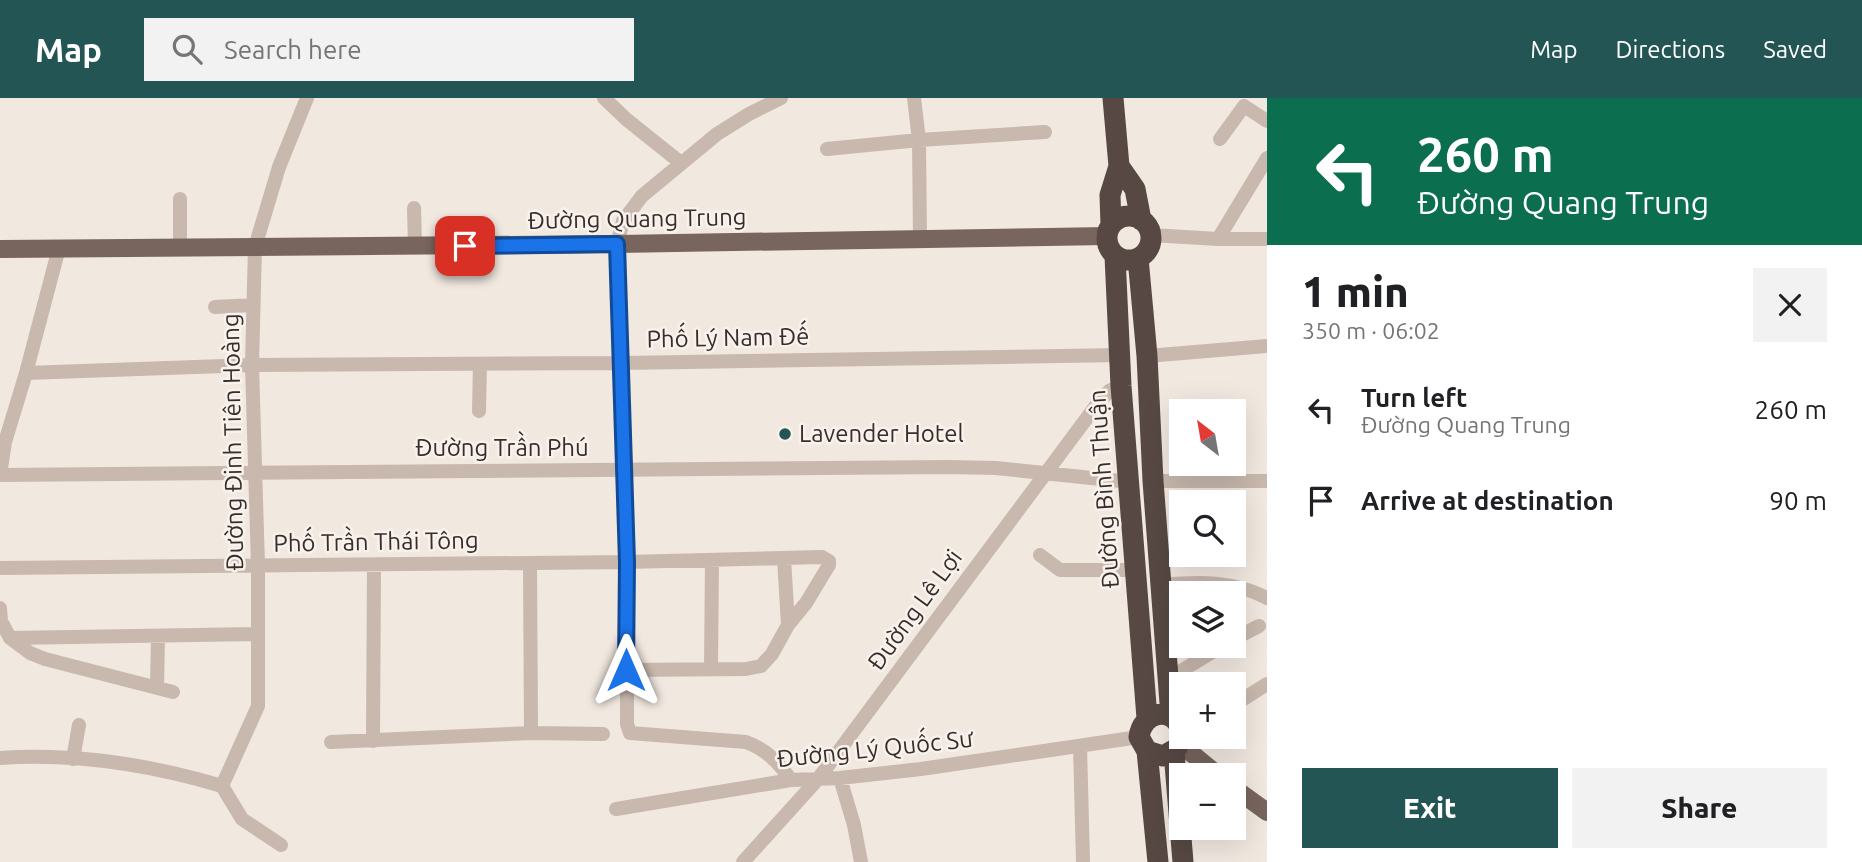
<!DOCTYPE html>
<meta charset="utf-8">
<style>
:root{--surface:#fff;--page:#f2f2f2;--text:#202124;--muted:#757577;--accent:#245555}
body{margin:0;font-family:Ubuntu,sans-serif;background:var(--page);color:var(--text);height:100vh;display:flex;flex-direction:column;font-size:26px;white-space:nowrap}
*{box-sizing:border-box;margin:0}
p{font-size:23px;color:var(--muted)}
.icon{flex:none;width:38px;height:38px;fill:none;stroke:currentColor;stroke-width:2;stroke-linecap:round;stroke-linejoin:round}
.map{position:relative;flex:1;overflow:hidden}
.sheet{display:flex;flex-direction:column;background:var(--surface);width:595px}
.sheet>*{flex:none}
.guide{background:#0b6e4f;color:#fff;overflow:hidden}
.needle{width:46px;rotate:329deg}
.tools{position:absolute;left:1169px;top:301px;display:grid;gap:14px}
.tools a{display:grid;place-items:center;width:77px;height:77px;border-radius:0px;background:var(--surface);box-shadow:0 7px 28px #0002;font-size:35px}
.pin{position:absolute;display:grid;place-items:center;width:60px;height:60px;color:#fff;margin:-30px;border-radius:14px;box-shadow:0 4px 10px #0006}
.me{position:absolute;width:77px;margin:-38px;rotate:0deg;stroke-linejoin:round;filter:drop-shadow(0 0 5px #0008)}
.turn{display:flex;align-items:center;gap:24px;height:147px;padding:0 35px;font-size:32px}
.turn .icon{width:91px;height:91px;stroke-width:2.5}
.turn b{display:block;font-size:49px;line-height:60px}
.round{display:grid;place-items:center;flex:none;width:74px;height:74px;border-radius:0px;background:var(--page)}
.headline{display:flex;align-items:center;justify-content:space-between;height:119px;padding:0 35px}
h1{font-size:42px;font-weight:800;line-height:52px}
.primary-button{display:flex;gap:14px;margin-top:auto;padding:14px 35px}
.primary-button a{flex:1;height:80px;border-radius:0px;background:var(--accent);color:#fff;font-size:28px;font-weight:800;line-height:80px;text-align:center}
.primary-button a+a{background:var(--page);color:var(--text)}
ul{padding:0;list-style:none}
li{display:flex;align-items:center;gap:21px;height:91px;padding:0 35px}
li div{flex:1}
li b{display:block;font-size:26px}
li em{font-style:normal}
header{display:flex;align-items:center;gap:42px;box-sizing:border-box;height:98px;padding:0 35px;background:var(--accent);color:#fff}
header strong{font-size:33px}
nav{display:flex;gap:38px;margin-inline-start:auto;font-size:24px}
.search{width:490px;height:63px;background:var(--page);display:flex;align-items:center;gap:18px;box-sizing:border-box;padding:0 24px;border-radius:0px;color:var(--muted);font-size:26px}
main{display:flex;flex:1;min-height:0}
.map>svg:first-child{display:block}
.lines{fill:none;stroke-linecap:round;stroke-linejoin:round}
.minor{stroke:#c8b8ad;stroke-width:14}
.major{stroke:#78655d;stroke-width:18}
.highway{stroke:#574843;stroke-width:21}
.route-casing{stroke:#114b97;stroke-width:18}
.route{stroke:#1a73e8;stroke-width:12}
.poi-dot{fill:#245555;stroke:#f9f2ec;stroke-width:2.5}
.labels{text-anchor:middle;stroke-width:5;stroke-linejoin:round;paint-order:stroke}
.street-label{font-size:24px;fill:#372e2b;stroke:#f9f2ec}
.poi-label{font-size:24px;fill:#372e2b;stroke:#f9f2ec;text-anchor:start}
</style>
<header>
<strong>Map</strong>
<div class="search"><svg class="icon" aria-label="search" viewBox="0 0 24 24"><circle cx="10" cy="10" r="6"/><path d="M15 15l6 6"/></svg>Search here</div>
<nav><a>Map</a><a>Directions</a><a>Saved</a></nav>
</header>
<main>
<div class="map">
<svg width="1267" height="764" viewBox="0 0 1267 764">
<rect width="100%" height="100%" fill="#f1e8e0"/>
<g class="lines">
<!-- minor -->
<path class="minor" d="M604,0L626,21L681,65
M781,0L749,16L717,36L642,98L623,123L617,146L627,464V626L630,635L746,644C767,652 778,664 791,682
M914,0L919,42L920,142
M1220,41L1244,8L1267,23
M827,51L919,42L1045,34
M414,110L415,148
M1151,137L1218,141H1267
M1218,141L1267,60
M180,149V101
M215,209L253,207
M1147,258L1267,248
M26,275L59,150
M479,313L480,266
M0,377L5,344L26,275L252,267L622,265L1121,257
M0,377L949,369L996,370L1130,384
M1153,383H1267
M1040,457L1060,472H1136
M784,460L788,527
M530,465L531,635
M0,470L627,464L822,459L829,463V467L806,505L788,527L772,556L761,568L746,571L626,572
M1161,487C1198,484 1233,482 1267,500
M0,510L1,523L10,540L258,536
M10,540L30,555L45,561L173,594
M1234,541L1259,528
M711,570L712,462
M1168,581L1222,548
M157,590L158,538
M1234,607L1267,586
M373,643L374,467
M331,644L531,635L603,636
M1080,648L1083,764
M0,660C74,655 151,667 222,688
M73,661L79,627
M840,680L854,727L861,764
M222,688L258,608V468L252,267L255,149L279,69L307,0
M222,688L242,721L281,747
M616,711L791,682L840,680L921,671L1139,639
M743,764L818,681L1098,305L1109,293L1121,288"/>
<!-- major -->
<path class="major" d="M0,151L617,146L1107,138
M1180,646L1218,677
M1234,690L1267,714"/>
<!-- highway -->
<path class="highway" d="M1119,68L1135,91L1141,122
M1107 140a22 22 0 1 1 44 0a22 22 0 1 1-44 0Z
M1111,127L1110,97L1119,68L1113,0
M1115,158L1121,288L1147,620
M1138,160L1147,258L1153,383L1171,618
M1181,631C1171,607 1142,614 1139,639L1147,653L1163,658L1177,650L1182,639
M1147,653L1158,764
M1174,654L1183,764"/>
</g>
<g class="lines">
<defs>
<path id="route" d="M465,148L617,146L627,464L626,572"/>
</defs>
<!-- route casing -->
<use href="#route" class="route-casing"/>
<!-- route -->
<use href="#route" class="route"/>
</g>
<!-- markers -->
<circle class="poi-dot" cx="785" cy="336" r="7"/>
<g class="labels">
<!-- street labels -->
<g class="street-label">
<text transform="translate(637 121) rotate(-1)" y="8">Đường Quang Trung</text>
<text transform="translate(728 240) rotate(-1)" y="8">Phố Lý Nam Đế</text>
<text transform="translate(233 344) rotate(-91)" y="8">Đường Đinh Tiên Hoàng</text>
<text x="502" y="358">Đường Trần Phú</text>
<text transform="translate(1104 391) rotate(-94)" y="8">Đường Bình Thuận</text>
<text transform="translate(376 444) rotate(-1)" y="8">Phố Trần Thái Tông</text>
<text transform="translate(915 512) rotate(-54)" y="8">Đường Lê Lợi</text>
<text transform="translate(875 651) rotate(-6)" y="8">Đường Lý Quốc Sư</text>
</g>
<!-- poi labels -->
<g class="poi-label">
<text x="799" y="344">Lavender Hotel</text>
</g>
</g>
</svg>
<div class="tools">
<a><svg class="needle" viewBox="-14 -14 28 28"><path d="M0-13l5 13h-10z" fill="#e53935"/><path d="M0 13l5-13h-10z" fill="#757577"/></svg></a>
<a><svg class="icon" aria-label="search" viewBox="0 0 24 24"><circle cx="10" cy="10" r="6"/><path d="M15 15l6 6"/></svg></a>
<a><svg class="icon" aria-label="layers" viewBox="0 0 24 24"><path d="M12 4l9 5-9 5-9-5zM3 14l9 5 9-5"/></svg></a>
<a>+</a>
<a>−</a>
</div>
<div class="pin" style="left:465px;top:148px;background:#d93025"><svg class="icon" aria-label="arrive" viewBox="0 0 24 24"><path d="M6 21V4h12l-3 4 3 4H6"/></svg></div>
<svg class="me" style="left:626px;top:572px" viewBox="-20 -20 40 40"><path d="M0-17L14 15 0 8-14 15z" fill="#1a73e8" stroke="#fff" stroke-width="4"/></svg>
</div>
<section class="sheet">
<div class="guide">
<div class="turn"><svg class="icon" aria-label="left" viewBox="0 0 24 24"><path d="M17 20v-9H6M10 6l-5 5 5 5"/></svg><div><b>260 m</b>Đường Quang Trung</div></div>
</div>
<div class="headline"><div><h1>1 min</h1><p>350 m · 06:02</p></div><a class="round"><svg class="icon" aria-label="close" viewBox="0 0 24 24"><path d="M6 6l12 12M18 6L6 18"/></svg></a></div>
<ul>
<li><svg class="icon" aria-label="left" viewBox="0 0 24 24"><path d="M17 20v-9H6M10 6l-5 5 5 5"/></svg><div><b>Turn left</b><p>Đường Quang Trung</p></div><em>260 m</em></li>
<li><svg class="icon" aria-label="arrive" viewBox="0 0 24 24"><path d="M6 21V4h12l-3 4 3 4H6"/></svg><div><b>Arrive at destination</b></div><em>90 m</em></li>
</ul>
<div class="primary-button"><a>Exit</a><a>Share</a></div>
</section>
</main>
